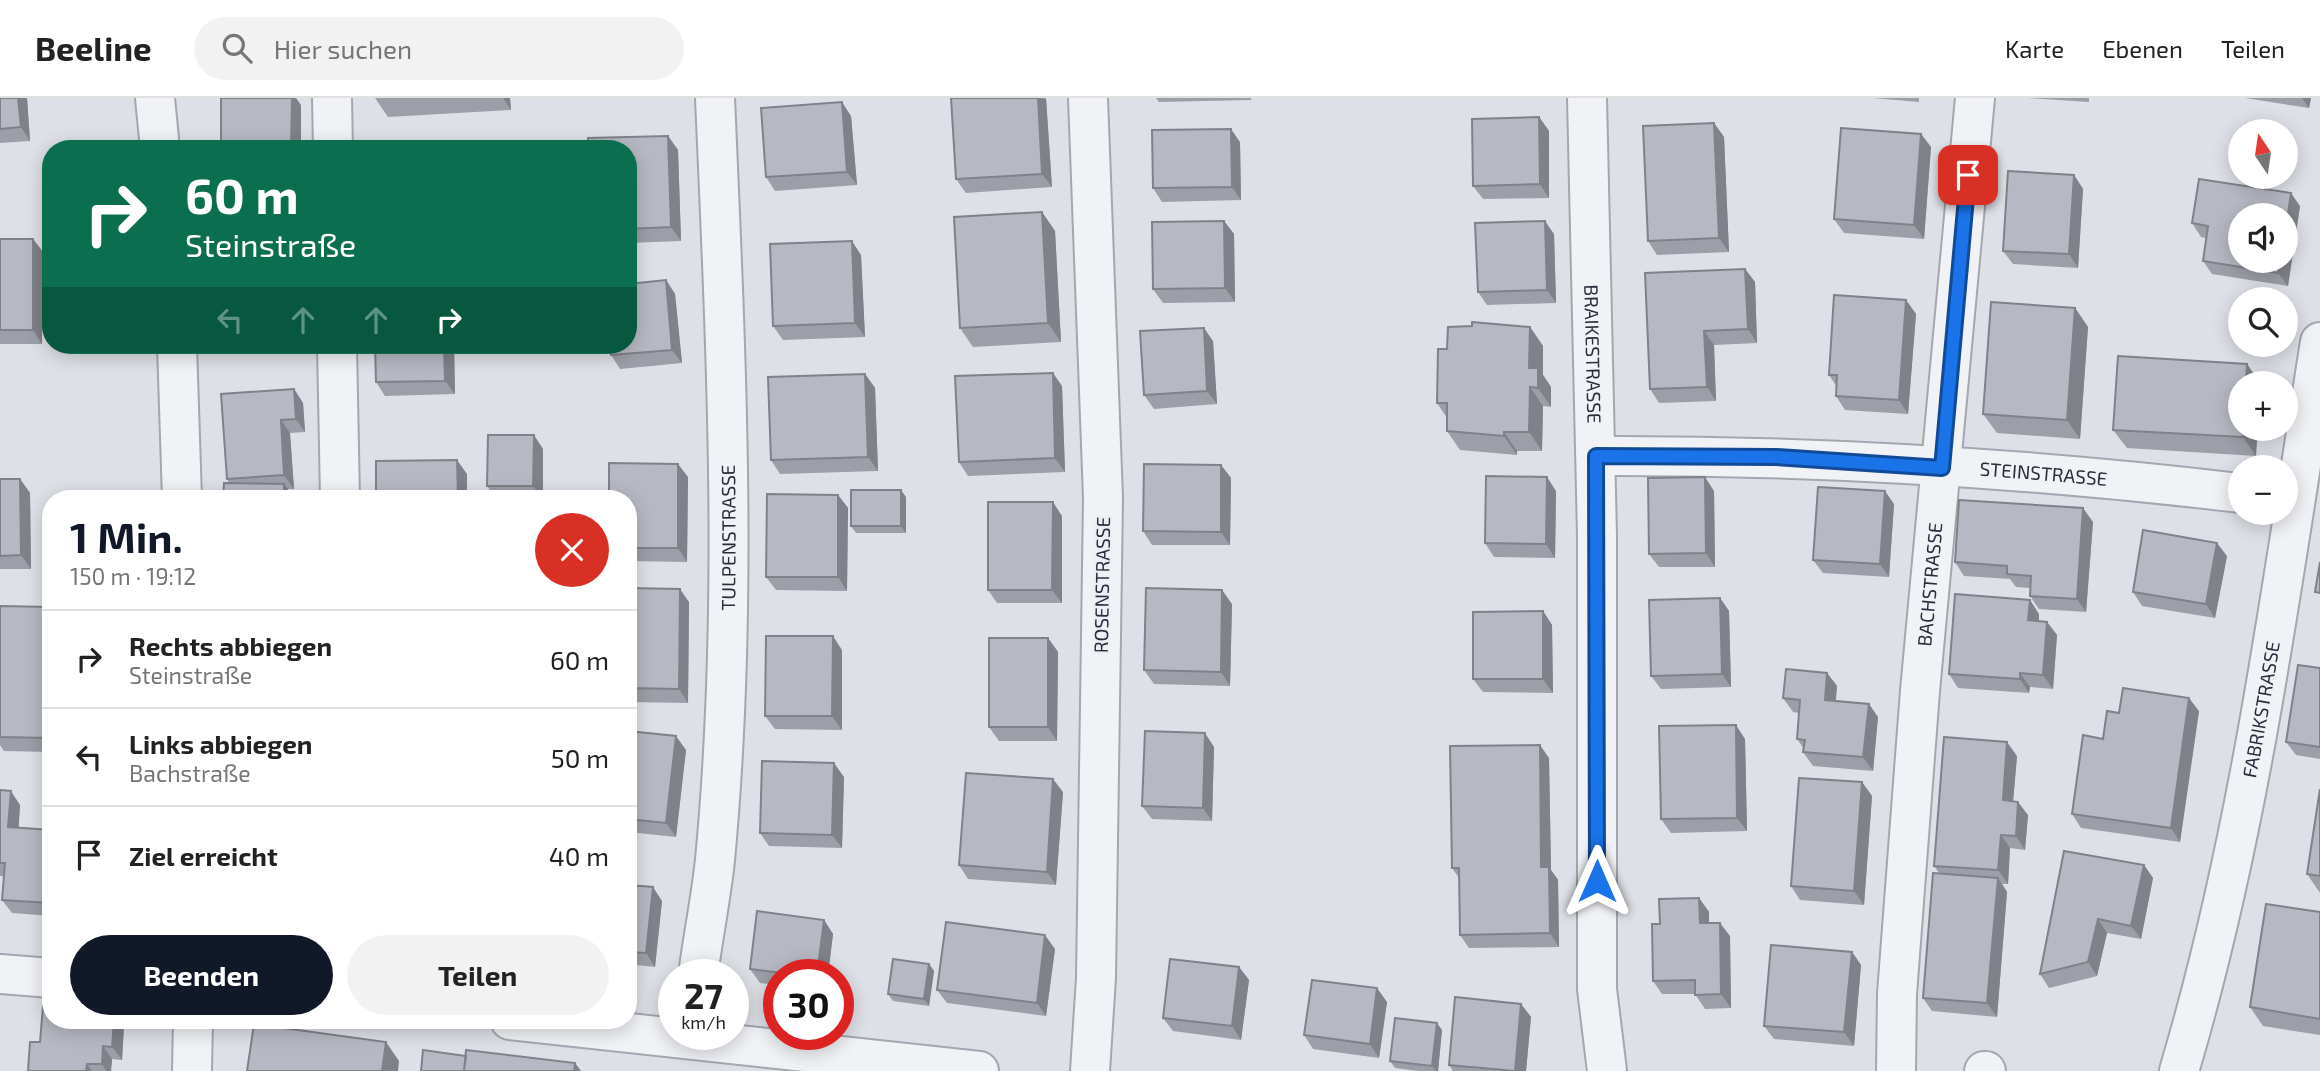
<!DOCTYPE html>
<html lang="de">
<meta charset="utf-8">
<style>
:root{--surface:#fff;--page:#f2f2f2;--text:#222;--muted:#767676;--line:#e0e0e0;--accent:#111827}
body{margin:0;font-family:"Exo 2",sans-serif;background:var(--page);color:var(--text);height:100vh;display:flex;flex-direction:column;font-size:26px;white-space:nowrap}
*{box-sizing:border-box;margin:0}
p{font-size:23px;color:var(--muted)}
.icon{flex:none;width:38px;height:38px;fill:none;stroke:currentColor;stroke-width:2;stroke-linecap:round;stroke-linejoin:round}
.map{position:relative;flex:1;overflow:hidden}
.drawer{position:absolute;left:42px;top:392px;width:595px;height:539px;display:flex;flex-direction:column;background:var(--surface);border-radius:28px;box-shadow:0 4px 18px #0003}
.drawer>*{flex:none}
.guide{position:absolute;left:42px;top:42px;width:595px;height:214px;border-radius:28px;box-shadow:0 4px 18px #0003;background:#0b6e4f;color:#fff;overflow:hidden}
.needle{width:46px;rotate:347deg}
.tools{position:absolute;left:2228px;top:21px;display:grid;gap:14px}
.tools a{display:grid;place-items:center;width:70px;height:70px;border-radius:50%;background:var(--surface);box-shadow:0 4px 18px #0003;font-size:35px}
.speed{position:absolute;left:658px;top:861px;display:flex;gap:14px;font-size:35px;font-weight:700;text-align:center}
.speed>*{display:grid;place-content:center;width:91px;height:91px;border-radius:50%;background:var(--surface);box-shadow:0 4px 18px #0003;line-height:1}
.speed small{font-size:18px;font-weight:400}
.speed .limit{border:10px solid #d22;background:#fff;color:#111}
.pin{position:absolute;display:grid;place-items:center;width:60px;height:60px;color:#fff;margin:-30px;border-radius:14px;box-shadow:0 4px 10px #0006}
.me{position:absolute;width:77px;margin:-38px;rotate:0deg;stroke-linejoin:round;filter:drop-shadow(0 0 5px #0008)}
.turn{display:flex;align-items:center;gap:24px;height:147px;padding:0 28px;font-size:32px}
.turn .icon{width:91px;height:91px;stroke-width:2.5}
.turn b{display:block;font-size:49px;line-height:60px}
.lanes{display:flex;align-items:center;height:66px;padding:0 28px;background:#0003;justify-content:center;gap:35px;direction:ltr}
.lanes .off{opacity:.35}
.round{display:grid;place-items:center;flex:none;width:74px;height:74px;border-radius:37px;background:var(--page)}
.headline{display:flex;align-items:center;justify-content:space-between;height:119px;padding:0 28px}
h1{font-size:42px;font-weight:700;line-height:52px;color:var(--accent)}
.primary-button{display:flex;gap:14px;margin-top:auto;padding:14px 28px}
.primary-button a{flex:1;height:80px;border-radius:42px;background:var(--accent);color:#fff;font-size:28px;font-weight:700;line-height:80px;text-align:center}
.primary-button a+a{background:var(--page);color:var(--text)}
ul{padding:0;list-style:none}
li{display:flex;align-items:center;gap:21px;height:98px;padding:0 28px;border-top:2px solid var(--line)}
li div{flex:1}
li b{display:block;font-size:26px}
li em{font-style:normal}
header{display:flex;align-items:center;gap:42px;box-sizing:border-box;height:98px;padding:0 35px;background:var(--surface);border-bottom:2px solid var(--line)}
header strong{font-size:33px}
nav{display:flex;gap:38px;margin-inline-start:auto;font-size:24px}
.search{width:490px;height:63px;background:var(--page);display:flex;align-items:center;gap:18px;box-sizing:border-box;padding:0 24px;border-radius:38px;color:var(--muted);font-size:26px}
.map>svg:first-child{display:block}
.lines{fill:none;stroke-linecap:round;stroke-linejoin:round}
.minor-casing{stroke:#a4a7b0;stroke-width:42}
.minor{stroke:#f1f2f5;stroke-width:38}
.wall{fill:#9d9fa8}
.shaded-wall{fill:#7f8288}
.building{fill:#b6b9c3;stroke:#7f8288;stroke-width:2}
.route-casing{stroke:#114b97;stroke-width:18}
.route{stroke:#1a73e8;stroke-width:12}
.labels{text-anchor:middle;stroke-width:5;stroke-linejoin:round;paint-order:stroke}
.street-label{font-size:19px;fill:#292d3c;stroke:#edeff4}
</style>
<header>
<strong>Beeline</strong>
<div class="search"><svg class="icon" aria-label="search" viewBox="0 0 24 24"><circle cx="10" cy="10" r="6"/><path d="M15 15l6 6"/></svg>Hier suchen</div>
<nav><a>Karte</a><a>Ebenen</a><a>Teilen</a></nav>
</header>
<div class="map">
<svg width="2320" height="973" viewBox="0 0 2320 973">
<rect width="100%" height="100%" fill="#dee0e7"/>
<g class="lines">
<defs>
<g id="minor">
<path d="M155,0L160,51"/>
<path d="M332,0L333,51"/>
<path d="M1088,0L1103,400L1096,880L1090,973"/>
<path id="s1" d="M1587,0L1597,438V891L1607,973"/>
<path d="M177,247L182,401"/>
<path d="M337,247L340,401"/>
<path id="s2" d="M1596,358C1811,357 2027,370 2240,395"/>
<path d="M0,876L51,880"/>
<path id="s3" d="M698,877C703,839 711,800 715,762C739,508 726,254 715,0"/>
<path d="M510,922L979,973"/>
<path d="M192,973L193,922"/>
<path id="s4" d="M1896,973L1897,896L1920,593L1975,0"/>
<path d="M1984,973H1986"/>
<path id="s5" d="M2179,973C2249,739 2282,486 2320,244"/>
</g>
</defs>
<!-- minor casing -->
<use href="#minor" class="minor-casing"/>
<!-- minor -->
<use href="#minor" class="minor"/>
</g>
<!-- wall -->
<path class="wall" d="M0,0H27L30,43L0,45Z
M375,0H510L511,12L388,19Z
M951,0H1046L1052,89L966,95L956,81Z
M1156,0H1251V2L1159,4Z
M1873,0H1919V4Z
M2028,0H2089V4Z
M2245,0H2311L2309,10Z
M851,18L857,87L775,93L766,79Z
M1539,19L1549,33V100L1483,101L1473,88Z
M1714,25L1724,39L1729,154L1657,157L1648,143Z
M1921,36L1931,49L1924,141L1844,135L1834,121Z
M668,38L678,52L681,143L628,145V51Z
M1240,44L1241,102L1162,104L1153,90Z
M2074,77L2083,91L2078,170L2013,166L2003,153Z
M2300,108L2288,188L2212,176L2203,163L2206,140L2201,139L2192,125Z
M1042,114L1055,133L1061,244L973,249L960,230Z
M1224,123L1234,136L1235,204L1163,205L1153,191Z
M1554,136L1556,205L1487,207L1478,194Z
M0,141H33L43,154L42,246H0Z
M861,157L865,239L783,242L773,228Z
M1745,171L1755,184L1757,245L1714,247L1716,303L1659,305L1650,291Z
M666,182L675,196L682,265L620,271L611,257Z
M1906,202L1916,216L1908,316L1845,312L1836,298L1837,289L1829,277Z
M2075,210L2088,229L2080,341L1997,335L1983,316Z
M1472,228L1530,229L1543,248V277L1551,289V309L1543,308L1542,353H1517V357L1460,352L1447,333V320L1437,305L1447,251Z
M1213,243L1217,306L1154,311L1144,297Z
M454,247L455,296L385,298L376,284Z
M2247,266L2260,285H2240L2256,358L2127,350L2113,332Z
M865,276L875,290L878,373L780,376L771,362Z
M1062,288L1065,374L968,378L959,364Z
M294,291L303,305L305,334L290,335L294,391H287L294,400L229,385L227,381Z
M543,351V401H496L487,388Z
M1221,367L1231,380L1230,447H1152L1143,433Z
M688,379L687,464L628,463V401Z
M0,381H20L30,395L31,471H0Z
M1556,393L1555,460L1494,459L1485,445Z
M1714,393L1715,469H1659L1649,456Z
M838,397L848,410L847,493L776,492L766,479Z
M906,399V435H856L851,428Z
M1894,406L1889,479L1823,475L1813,462Z
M1062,418V505H997L988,492Z
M2093,424L2086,514L2039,511L2030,498V490L2016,489L2010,481L1964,478L1955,464Z
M2227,458L2215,520L2142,508L2133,494Z
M628,490L689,504L688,605L628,604Z
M1720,500L1729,513L1731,589L1661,591L1651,578Z
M1232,506L1230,588L1154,586L1144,572Z
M0,508L51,509V654L4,653L0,647Z
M1543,513L1552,527L1553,595L1483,594L1473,581Z
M2039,516V523L2047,524L2057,537L2053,591L2030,589L2029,595L1958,590L1949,576Z
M1048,540L1058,554L1057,643H999L989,629Z
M842,552V632L775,631L765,618Z
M2320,570V661L2296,657L2286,644Z
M1827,575L1837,588L1836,603L1878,619L1873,673L1813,668L1803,654L1804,651L1797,641L1799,615L1793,614L1783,600Z
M2199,613L2180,744L2081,730L2072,716L2103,641Z
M628,633L686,652L676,739L628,734Z
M1745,641L1747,733L1671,735L1661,721Z
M1214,649L1212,723L1152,721L1142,708Z
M2017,658L2013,703L2028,717L2025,752L2010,750L2008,786H2002L2007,794L1997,919L1932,913L1923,900L1939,775L1934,768Z
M1549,660L1551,772L1558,782L1559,849L1469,850L1460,837L1459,780L1452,770Z
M844,679L842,750L769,748L760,735Z
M1862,684L1872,698L1864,807L1800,802L1791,788Z
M2320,691V795L2307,776Z
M0,692L20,707L18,729L51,732V818L12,815L2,802L4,778H0Z
M1063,694L1056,787L968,781L959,767Z
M2144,767L2153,780L2141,841L2107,835L2097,878L2049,890L2040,876Z
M628,787L662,803L655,869L628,866Z
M1699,800L1709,814V825L1730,838L1731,910L1705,911L1695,896H1662L1653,883L1660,826Z
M2320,814V937L2263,928L2250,909Z
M824,822L833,836L828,877H779V887L760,885L750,871Z
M1055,851L1046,918L947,905L937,892Z
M1852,854L1861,867L1854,948L1774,941L1764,928Z
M929,866L934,873L929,908L893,903L888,896Z
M1239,869L1249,882L1241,942L1173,933L1163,920Z
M1387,904L1379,960L1313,951L1304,937Z
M1521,906L1531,919L1526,973H1453L1449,967Z
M124,927L122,962L112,961L111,973H28L40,944Z
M1442,932L1438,973H1418L1395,970L1390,963Z"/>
<!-- shaded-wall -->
<path class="shaded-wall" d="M18,0H27L30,43L21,29Z
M292,0H296L301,7V51H291Z
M503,0H510L511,12Z
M1038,0L1046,1L1052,89L1042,76Z
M2302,0H2311L2309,10Z
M842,4L851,18L857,87L847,74Z
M1539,19L1549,33V100L1540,86Z
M1714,25L1724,39L1729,154L1719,140Z
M1231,31L1240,44L1241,102L1232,89Z
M1921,36L1931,49L1924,141L1914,127Z
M668,38L678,52L681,143L671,129Z
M2074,77L2083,91L2078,170L2069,156Z
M2291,95L2300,108L2288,188L2278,175L2280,163H2286V129Z
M1042,114L1055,133L1061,244L1048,225Z
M1224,123L1234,136L1235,204L1225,190Z
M1545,123L1554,136L1556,205L1547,192Z
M33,141L43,154L42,246L33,232Z
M852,143L861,157L865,239L855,225Z
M1745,171L1755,184L1757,245L1748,231Z
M666,182L675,196L682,265L672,252Z
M1906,202L1916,216L1908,316L1899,302Z
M2075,210L2088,229L2080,341L2067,322Z
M1530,229L1543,248V277L1551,289V309L1538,290L1529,270Z
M1204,230L1213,243L1217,306L1207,293Z
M1704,233L1714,247L1716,303L1707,289Z
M444,247H454L455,296L445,283Z
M2247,266L2260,285H2246Z
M1053,275L1062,288L1065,374L1055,360Z
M865,276L875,290L878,373L868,359Z
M1530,289L1543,308L1542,353L1529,334Z
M294,291L303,305L305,334L296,321Z
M281,322L290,335L294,391L284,377Z
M2243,331H2258L2256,358L2243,339Z
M1504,334L1517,353V357L1504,338Z
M534,337L543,351V401L533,388Z
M457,362L467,376V401H458Z
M678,366L688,379L687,464L678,450Z
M1221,367L1231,380L1230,447L1221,434Z
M1547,379L1556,393L1555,460L1546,446Z
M1705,379L1714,393L1715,469L1706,455Z
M20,381L30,395L31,471L21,457Z
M284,386L294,400V401H284Z
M901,392L906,399V435L901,428Z
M1885,393L1894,406L1889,479L1880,466Z
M838,397L848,410L847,493L838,479Z
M1053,404L1062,418V505L1052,492Z
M2083,410L2093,424L2086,514L2077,501Z
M2217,445L2227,458L2215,520L2206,506Z
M680,491L689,504L688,605L679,591Z
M1222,492L1232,506L1230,588L1221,574Z
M1720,500L1729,513L1731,589L1722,576Z
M2030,502L2039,516L2038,536L2028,522Z
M1543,513L1552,527L1553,595L1543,581Z
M2047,524L2057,537L2053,591L2043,577Z
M833,538L842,552V632L832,618Z
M1048,540L1058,554L1057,643L1048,629Z
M1827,575L1837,588L1834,615L1825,602Z
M2020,575L2030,589L2029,595L2020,581Z
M2189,600L2199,613L2180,744L2171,730Z
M1869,606L1878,619L1873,673L1863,659Z
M1736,627L1745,641L1747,733L1737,720Z
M1205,635L1214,649L1212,723L1203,710Z
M676,638L686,652L676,739L666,725Z
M2007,644L2017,658L2012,716L2003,702Z
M1540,647L1549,660L1551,772L1558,782L1559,849L1550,835L1541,769Z
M834,665L844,679L842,750L832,737Z
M1053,681L1063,694L1056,787L1047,774Z
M1862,684L1872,698L1864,807L1854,793Z
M11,693L20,707L18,742L8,729Z
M2018,704L2028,717L2025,752L2016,738Z
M2001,737L2010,750L2008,786L1998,772Z
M2144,767L2153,780L2141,841L2131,828Z
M1998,780L2007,794L1997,919L1987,905Z
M653,789L662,803L655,869L646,855Z
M1699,800L1709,814V839L1700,825Z
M2098,821L2107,835L2097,878L2088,864Z
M824,822L833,836L828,877H817Z
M1720,825L1730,838L1731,910L1721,896Z
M1045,837L1055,851L1046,918L1037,905Z
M1852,854L1861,867L1854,948L1844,934Z
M929,866L934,873L929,908L924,901Z
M1239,869L1249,882L1241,942L1232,928Z
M1377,890L1387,904L1379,960L1370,946Z
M1521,906L1531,919L1526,973H1515Z
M114,922H121L124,927L122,962L112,949Z
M1437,925L1442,932L1438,973H1436L1432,968Z
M386,944L399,963L398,973H382Z
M103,948L112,961L111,973H106L102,966Z
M575,965L581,973H574Z
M87,966L92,973H86Z"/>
<!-- building -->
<path class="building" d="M0,0H18L21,29L0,31Z
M221,0H292L291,51H221Z
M951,0H1038L1042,76L956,81Z
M842,4L847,74L766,79L761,10Z
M1539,19L1540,86L1473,88L1472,21Z
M1714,25L1719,140L1648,143L1643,28Z
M1841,30L1921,36L1914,127L1834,121Z
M1231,31L1232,89L1153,90L1152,32Z
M668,38L671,129L628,131V51H588V40Z
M2008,73L2074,77L2069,156L2003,153Z
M2199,81L2291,95L2286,129V117H2240V163H2280L2278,175L2203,163L2208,128L2192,125Z
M1042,114L1048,225L960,230L954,119Z
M1224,123L1225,190L1153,191L1152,124Z
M1545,123L1547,192L1478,194L1475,125Z
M0,141H33V232H0Z
M852,143L855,225L773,228L770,146Z
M1745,171L1748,231L1704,233L1707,289L1650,291L1645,175Z
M666,182L672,252L611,257L610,247H628V186Z
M1834,197L1906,202L1899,302L1836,298L1837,277H1829Z
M1991,204L2075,210L2067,322L1983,316Z
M1472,224L1530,229L1529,270H1538V290L1530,289L1529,334H1504V338L1447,333V305H1437L1438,251H1447L1448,229L1472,228Z
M1204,230L1207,293L1144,297L1140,233Z
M375,247H444L445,283L376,284Z
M2118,258L2247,266L2246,285H2240V331H2243V339L2113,332Z
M1053,275L1055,360L959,364L955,278Z
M865,276L868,359L771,362L768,279Z
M294,291L296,321L281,322L284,377L227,381L221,296Z
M488,337H534L533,388H487Z
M457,362L458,401H376V363Z
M609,365L678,366V450H628V401H609Z
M1144,366L1221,367V434L1143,433Z
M1486,378L1547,379L1546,446L1485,445Z
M1705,379L1706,455L1649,456L1648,380Z
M0,381H20L21,457L0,458Z
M224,385L284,386V401H223Z
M1818,389L1885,393L1880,466L1813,462Z
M851,392H901V428H851Z
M767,396L838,397V479H766Z
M1959,402L2083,410L2077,501L2030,498L2031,478L2007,476V468L1955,464Z
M988,404H1053L1052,492H988Z
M2143,432L2217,445L2206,506L2133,494Z
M2320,464V495L2315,494Z
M628,490L680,491L679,591L628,590Z
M1146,490L1222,492L1221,574L1144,572Z
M1955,496L2030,502L2028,522L2047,524L2043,577L2020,575V581L1949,576Z
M1720,500L1722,576L1651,578L1649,502Z
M0,508L51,509V640L0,639Z
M1543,513V581H1473V514Z
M766,538H833L832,618H765Z
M989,540H1048V629H989Z
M2298,567L2320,570V649L2286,644Z
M1786,571L1827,575L1825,602L1869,606L1863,659L1803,654L1805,642L1797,641L1800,602L1783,600Z
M2123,590L2189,600L2171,730L2072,716L2083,637L2103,641L2107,613L2119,615Z
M1736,627L1737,720L1661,721L1659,628Z
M628,633L676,638L666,725L628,721Z
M1145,633L1205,635L1203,710L1142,708Z
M1944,639L2007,644L2003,702L2018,704L2016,738L2001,737L1998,772L1934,768Z
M1540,647L1541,769H1549L1550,835L1460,837L1459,770H1452L1450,648Z
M762,663L834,665L832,737L760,735Z
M966,675L1053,681L1047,774L959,767Z
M1799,680L1862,684L1854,793L1791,788Z
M2320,691V778L2307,776Z
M0,692L11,693L8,729L51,732V805L2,802L5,765H0Z
M2064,753L2144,767L2131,828L2098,821L2088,864L2040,876Z
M1933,775L1998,780L1987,905L1923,900Z
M628,787L653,789L646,855L628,854Z
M1699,800L1700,825H1720L1721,896L1695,897V882L1653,883L1652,826H1660L1659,801Z
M2266,806L2320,814V921L2250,909Z
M757,813L824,822L817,877H798L750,871Z
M946,824L1045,837L1037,905L937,892Z
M1771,847L1852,854L1844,934L1764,928Z
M893,861L929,866L924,901L888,896Z
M1170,861L1239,869L1232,928L1163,920Z
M1312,882L1377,890L1370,946L1304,937Z
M1455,899L1521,906L1515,973L1449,967Z
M43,908H51V922H114L112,949L103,948L102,966H87L86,973H28L30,944H40Z
M1395,920L1437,925L1432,968L1390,963Z
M254,926L386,944L382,973H247Z
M423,952L466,958L464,973H421Z
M466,952L575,965L574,973H464Z"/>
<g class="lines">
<defs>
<path id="route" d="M1597,783L1596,358L1776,359L1942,370L1968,77"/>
</defs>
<!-- route casing -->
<use href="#route" class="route-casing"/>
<!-- route -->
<use href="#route" class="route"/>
</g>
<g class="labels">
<!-- street labels -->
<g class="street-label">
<text dy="7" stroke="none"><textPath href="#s1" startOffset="256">BRAIKESTRASSE</textPath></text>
<text dy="7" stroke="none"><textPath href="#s2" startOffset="448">STEINSTRASSE</textPath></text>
<text dy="7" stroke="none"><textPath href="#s3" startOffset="439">TULPENSTRASSE</textPath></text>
<text dy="7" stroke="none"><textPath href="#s4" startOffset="488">BACHSTRASSE</textPath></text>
<text transform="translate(1102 487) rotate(-89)" y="7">ROSENSTRASSE</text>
<text dy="7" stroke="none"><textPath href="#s5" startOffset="371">FABRIKSTRASSE</textPath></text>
</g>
</g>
</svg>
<div class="tools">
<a><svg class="needle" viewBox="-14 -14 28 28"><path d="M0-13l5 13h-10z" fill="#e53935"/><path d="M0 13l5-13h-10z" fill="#767676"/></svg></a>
<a><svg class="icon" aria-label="sound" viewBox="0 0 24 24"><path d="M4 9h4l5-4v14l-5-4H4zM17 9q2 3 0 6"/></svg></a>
<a><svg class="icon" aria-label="search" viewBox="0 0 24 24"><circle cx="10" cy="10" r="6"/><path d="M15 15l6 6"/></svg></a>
<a>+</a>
<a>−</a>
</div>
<div class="speed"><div>27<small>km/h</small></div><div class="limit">30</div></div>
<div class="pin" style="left:1968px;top:77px;background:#d93025"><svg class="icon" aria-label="arrive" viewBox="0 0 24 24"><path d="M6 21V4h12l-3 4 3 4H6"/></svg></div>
<svg class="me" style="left:1597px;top:783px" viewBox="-20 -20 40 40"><path d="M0-17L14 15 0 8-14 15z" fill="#1a73e8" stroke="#fff" stroke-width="4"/></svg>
<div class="guide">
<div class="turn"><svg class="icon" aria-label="right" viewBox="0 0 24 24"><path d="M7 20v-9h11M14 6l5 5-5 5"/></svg><div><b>60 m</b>Steinstraße</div></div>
<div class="lanes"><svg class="icon off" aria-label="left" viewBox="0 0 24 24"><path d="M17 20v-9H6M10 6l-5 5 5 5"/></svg><svg class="icon off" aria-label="ahead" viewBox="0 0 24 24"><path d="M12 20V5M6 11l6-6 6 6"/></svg><svg class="icon off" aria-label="ahead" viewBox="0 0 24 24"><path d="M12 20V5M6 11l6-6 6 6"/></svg><svg class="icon" aria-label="right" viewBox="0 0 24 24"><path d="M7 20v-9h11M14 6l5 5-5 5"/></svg></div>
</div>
<section class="drawer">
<div class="headline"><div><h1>1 Min.</h1><p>150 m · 19:12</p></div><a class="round" style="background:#d93025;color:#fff"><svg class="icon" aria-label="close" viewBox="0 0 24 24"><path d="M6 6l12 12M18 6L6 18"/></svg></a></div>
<ul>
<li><svg class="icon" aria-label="right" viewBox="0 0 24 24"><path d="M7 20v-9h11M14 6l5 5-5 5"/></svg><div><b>Rechts abbiegen</b><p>Steinstraße</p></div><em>60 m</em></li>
<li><svg class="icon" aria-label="left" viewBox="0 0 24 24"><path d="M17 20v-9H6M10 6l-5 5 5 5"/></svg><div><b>Links abbiegen</b><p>Bachstraße</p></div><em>50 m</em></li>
<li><svg class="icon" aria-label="arrive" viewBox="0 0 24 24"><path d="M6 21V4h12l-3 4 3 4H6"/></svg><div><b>Ziel erreicht</b></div><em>40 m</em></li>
</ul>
<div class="primary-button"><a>Beenden</a><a>Teilen</a></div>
</section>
</div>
